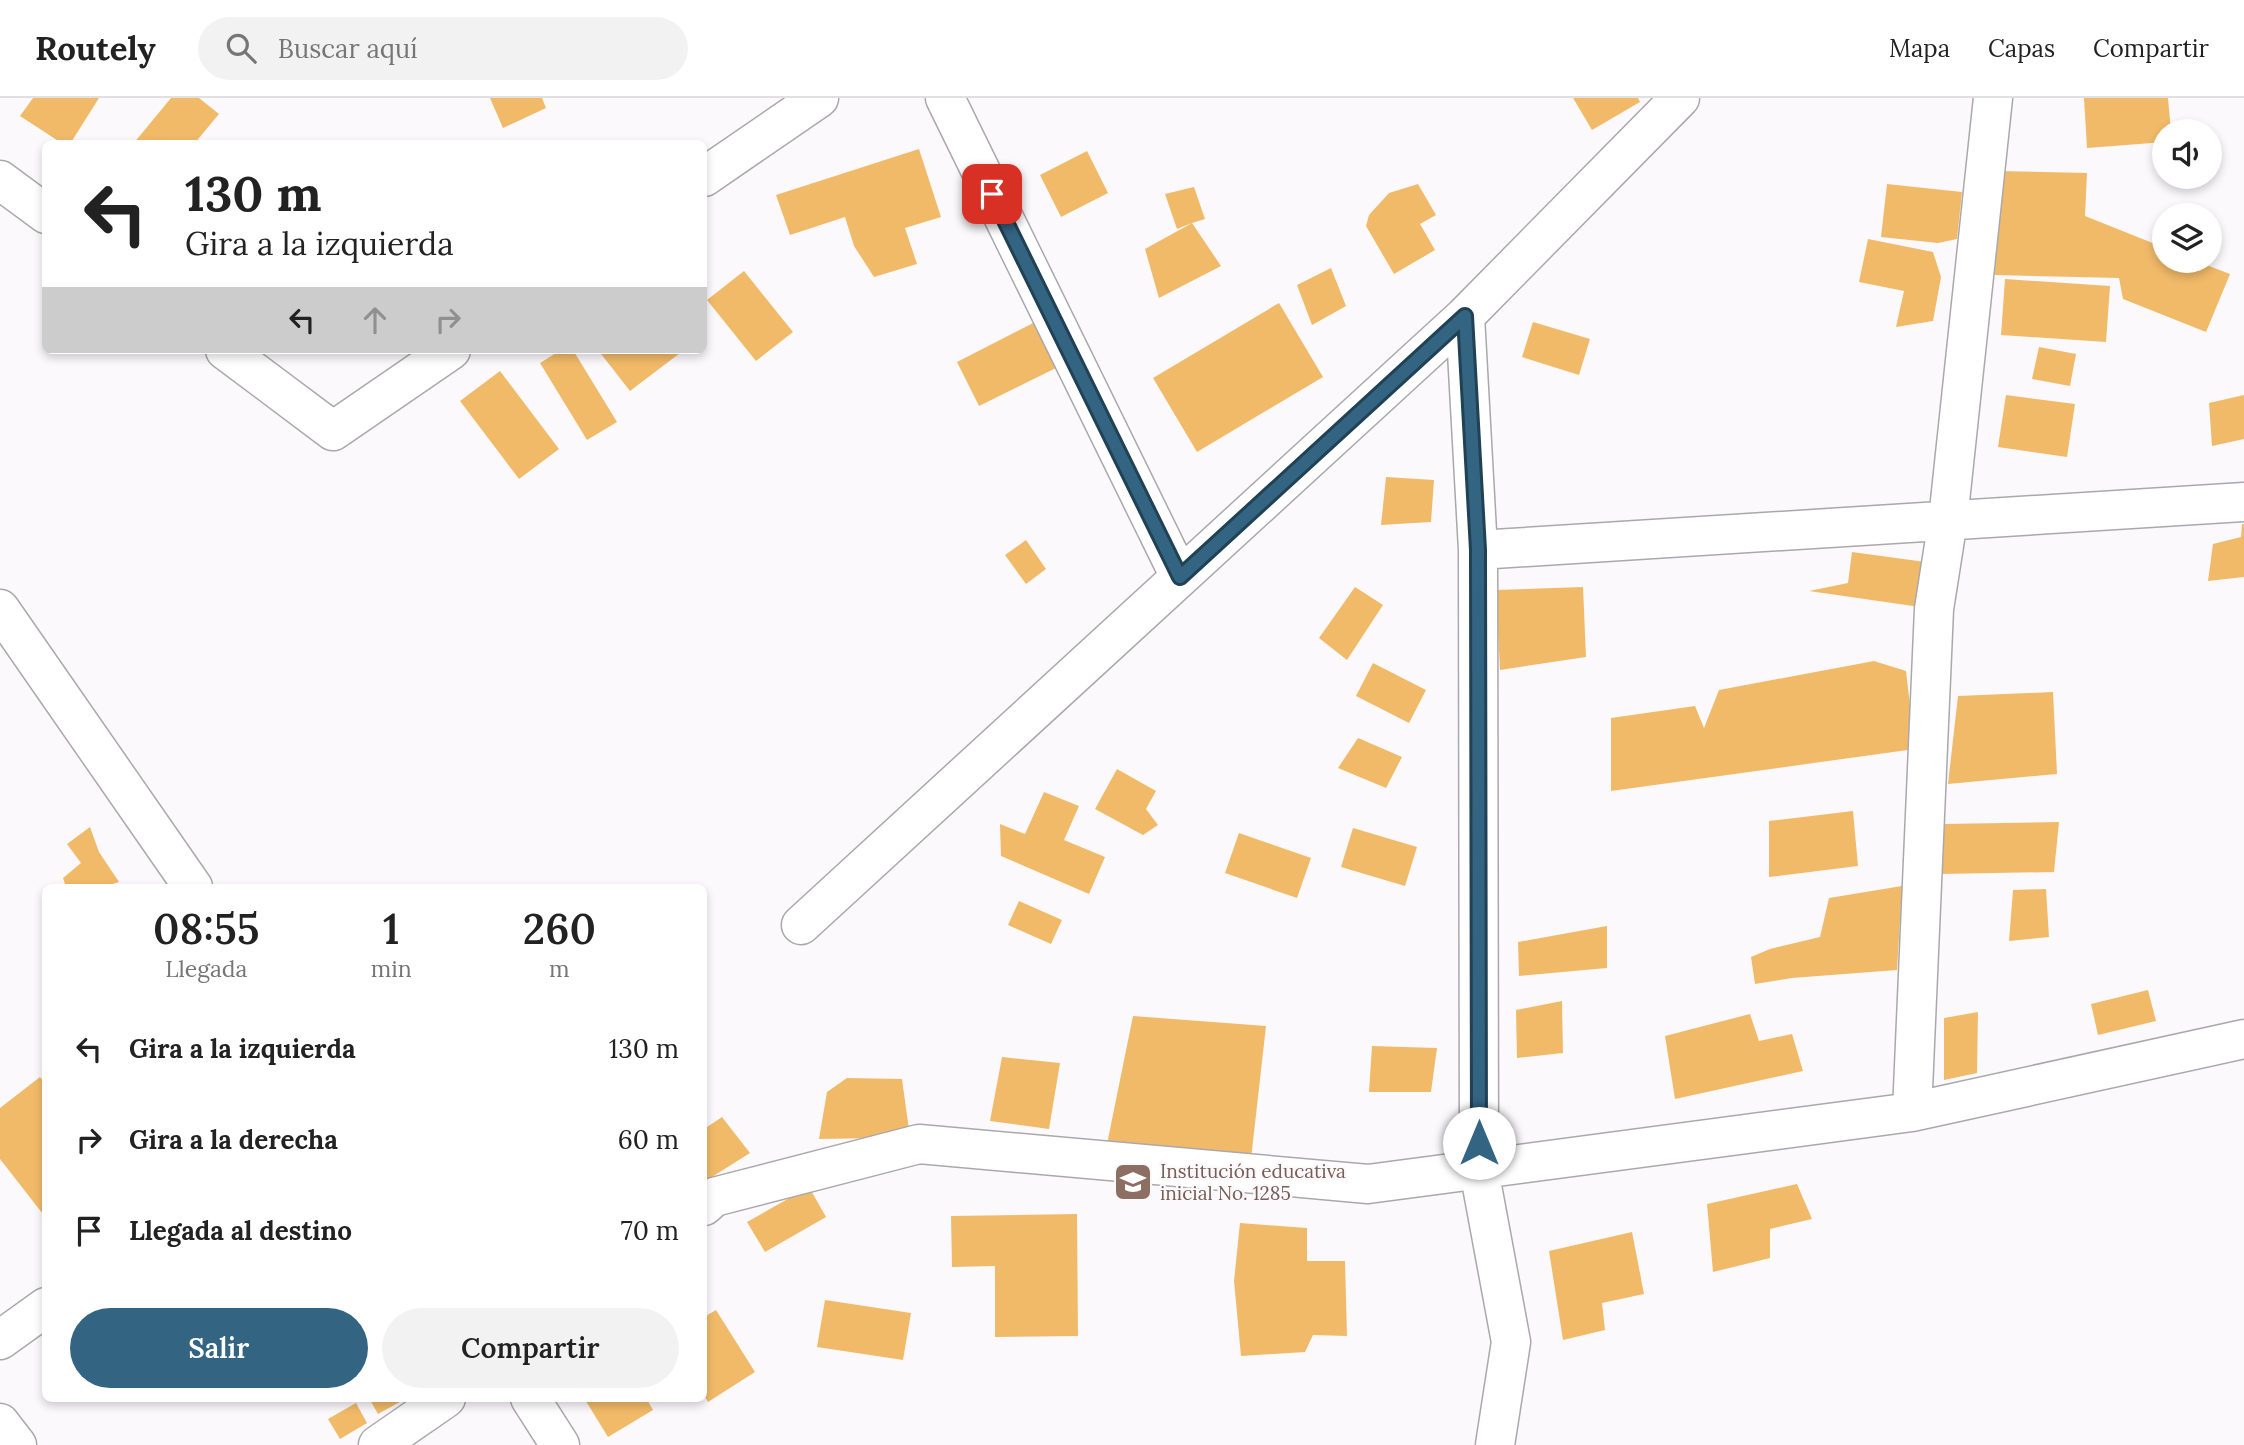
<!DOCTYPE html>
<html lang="es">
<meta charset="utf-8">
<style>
:root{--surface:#fff;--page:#f2f2f2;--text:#222;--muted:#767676;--line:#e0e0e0;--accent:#336482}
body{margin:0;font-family:Lora,serif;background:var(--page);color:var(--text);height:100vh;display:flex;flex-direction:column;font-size:26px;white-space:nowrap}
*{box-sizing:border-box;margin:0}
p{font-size:23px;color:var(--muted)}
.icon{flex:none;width:38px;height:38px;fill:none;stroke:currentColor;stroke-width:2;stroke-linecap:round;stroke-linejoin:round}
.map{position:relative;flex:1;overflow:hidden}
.sheet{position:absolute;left:42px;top:786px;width:665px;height:518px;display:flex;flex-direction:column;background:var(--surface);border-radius:10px;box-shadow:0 4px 10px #0003}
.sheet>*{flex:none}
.banner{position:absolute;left:42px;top:42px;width:665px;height:214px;border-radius:10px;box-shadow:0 4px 10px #0003;background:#fff;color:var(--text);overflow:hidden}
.tools{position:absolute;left:2152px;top:21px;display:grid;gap:14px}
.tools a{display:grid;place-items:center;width:70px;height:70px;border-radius:50%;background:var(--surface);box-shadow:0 4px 10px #0003;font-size:35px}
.pin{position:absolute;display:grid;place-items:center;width:60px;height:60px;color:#fff;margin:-30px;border-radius:14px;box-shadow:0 4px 10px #0006}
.me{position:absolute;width:77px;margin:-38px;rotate:0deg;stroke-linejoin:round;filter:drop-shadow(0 0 5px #0008)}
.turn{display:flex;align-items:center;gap:24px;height:147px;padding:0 28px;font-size:32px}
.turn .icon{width:91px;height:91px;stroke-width:2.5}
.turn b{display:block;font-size:49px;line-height:60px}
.lanes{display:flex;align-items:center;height:66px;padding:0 28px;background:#0003;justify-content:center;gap:35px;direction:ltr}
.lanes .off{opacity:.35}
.eta{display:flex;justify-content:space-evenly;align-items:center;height:119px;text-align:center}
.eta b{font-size:42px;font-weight:600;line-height:49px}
.primary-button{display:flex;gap:14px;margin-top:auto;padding:14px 28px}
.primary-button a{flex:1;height:80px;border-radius:42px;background:var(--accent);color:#fff;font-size:28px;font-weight:600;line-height:80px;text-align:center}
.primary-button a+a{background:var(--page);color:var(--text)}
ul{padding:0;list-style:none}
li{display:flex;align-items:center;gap:21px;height:91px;padding:0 28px}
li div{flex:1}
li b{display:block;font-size:26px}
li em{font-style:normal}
header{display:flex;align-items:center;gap:42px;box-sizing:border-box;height:98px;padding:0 35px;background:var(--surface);border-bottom:2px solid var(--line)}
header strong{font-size:33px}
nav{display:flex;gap:38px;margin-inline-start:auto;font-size:24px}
.search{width:490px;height:63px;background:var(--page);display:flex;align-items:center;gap:18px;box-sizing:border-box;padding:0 24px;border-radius:38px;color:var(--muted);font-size:26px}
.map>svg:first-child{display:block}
.building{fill:#f1ba69}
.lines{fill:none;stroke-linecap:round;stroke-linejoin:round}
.minor-casing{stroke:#aaa8ab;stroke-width:41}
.minor{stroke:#fff;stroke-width:38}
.route-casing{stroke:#214154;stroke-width:18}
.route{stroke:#336482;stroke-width:12}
.labels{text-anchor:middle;stroke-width:5;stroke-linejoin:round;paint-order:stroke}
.education-label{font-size:19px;fill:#785e54;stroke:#fbf9fc;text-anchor:start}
</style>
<header>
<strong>Routely</strong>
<div class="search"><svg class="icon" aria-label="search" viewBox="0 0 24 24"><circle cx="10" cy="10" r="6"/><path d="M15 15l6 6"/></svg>Buscar aquí</div>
<nav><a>Mapa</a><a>Capas</a><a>Compartir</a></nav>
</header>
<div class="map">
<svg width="2244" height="1347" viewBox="0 0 2244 1347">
<rect width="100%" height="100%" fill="#fbf9fc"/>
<!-- building -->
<path class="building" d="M33,0H99L70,46H63L20,18Z
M171,0H199L219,16L194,46H133Z
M490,0H542L546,10L503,30Z
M1573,0H1638L1640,4L1592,32Z
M2084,0H2168L2171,33H2165V44L2087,50Z
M919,51L941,119L905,130L917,166L874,179L854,148L845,119L790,137L776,97Z
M1087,53L1108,95L1061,119L1040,77Z
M1998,73L2087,75L2085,118L2165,150V163H2196L2230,176L2206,234L2123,201L2119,180L1995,177Z
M1418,86L1436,117L1420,126L1435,152L1394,176L1366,128L1369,117L1389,95Z
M1887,86L1962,94L1957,141L1938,145L1881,139Z
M1194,89L1205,121L1192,125L1221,168L1159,200L1145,151L1192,125L1177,131L1165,96Z
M1868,141L1933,154L1941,179L1933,223L1896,229L1904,193L1859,184Z
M1331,170L1346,208L1312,227L1297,187Z
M744,173L793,234L756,263L707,202Z
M2005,181L2110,188L2106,244L2001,237Z
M1279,205L1323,279L1197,354L1153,280Z
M1039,222L1062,267L979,308L957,264Z
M1533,224L1590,241L1579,277L1522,259Z
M2039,249L2076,256L2070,288L2032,281Z
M561,252H573L617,324L587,342L540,265Z
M598,252H684L630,293Z
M500,273L559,351L519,381L460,303Z
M2006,297L2075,306L2067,359L1998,349Z
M2244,297V341L2212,348L2209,305Z
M1386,379L1434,382L1431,424L1381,427Z
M2242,426H2244V479L2208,483L2213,446L2241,439Z
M1026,442L1046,471L1026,486L1005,457Z
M1852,454L1940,466L1934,511L1809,493L1848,485Z
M1355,489L1383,507L1347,562L1319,540Z
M1583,489L1586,559L1500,572L1496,492Z
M1874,563L1906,573L1915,651L1611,693V620L1695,608L1704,630L1719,592Z
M1373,565L1426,592L1409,625L1356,598Z
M2053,594L2057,676L1948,686L1958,598Z
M1358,640L1402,659L1386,690L1338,670Z
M1117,671L1156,693L1146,711L1158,727L1143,737L1095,711Z
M1044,694L1079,708L1064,742L1105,759L1089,796L1001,758L1000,726L1025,736Z
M1853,713L1858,768L1769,779V723Z
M2059,724L2054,774L1940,776L1942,726Z
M90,729L99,754L119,784L103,789H66L63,780L81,765L67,746Z
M1353,730L1417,749L1405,788L1341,769Z
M1239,735L1311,760L1297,800L1225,775Z
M1902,788L1897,872L1792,880L1755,886L1751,859L1770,851L1820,839L1829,800Z
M2046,791L2049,839L2009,843L2013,792Z
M1019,803L1062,822L1051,846L1008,827Z
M1607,828V870L1519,878L1518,844Z
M2148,892L2156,923L2098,937L2091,906Z
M1562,903L1563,955L1517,960L1516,912Z
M1978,914L1977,975L1944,982V920Z
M1750,916L1759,943L1792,936L1803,973L1675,1001L1665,938Z
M1133,918L1266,928L1251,1061L1106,1051Z
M1372,948L1437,950L1431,994H1369Z
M1002,959L1060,965L1049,1031L990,1023Z
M40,979L46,986V1120L0,1061V1010Z
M847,980L902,981L909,1032L880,1040L819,1041L827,994Z
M722,1019L750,1055L704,1084V1031Z
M1797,1086L1812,1121L1770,1131V1160L1713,1174L1707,1106Z
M809,1089L826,1119L765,1154L747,1124Z
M1077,1116L1078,1238L995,1239V1168L952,1169L951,1118Z
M1240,1125L1307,1130V1163H1345L1347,1238L1313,1237L1305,1254L1241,1258L1234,1183Z
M1632,1134L1644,1196L1602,1205L1605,1232L1563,1242L1549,1153Z
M825,1202L911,1215L903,1262L817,1249Z
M716,1212L755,1274L708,1304L704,1297V1219Z
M369,1300H407L378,1316Z
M584,1300H646L653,1312L608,1339Z
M356,1305L367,1325L340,1341L328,1321Z"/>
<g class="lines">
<defs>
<path id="minor" d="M945,0L1180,479
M704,79L819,0
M0,82L46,116
M1465,218L1478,452L1479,1072L1511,1244L1495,1347
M225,252L333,333L451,252
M1478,452L2244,404
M0,511L193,789
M801,827L1465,218L1680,0
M1912,1014L1934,511L1948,422L1993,0
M704,1108L714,1099L919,1046L1368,1086L1912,1014L2244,941
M0,1242L46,1209
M530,1300L560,1347
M0,1325L17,1347
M378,1347L446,1300"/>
</defs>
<!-- minor casing -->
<use href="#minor" class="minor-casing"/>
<!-- minor -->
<use href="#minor" class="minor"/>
</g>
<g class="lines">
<defs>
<path id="route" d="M992,96L1180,479L1465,218L1478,452L1479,1045"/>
</defs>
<!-- route casing -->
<use href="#route" class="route-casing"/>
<!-- route -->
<use href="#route" class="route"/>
</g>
<!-- icons -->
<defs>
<symbol id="school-square" viewBox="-11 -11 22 22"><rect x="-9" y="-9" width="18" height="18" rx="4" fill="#8d6e63" stroke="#fbf9fc"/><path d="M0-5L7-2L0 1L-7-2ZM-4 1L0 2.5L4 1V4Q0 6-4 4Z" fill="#fff"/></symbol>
</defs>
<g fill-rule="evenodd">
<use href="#school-square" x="1111" y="1062" width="44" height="44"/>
</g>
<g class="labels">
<!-- education labels -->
<g class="education-label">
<text x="1160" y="1080">Institución educativa<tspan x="1160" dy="22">inicial No. 1285</tspan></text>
</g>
</g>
</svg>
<div class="tools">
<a><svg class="icon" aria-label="sound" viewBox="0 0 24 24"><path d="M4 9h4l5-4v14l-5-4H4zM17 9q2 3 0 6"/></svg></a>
<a><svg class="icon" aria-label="layers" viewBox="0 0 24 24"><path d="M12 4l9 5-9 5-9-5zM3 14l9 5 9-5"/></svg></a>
</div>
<div class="pin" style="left:992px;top:96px;background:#d93025"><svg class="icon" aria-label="arrive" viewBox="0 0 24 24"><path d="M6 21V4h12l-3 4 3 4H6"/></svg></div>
<svg class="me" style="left:1479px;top:1045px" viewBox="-20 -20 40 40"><circle r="19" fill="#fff"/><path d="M0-13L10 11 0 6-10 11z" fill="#336482"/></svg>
<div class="banner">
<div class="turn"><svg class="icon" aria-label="left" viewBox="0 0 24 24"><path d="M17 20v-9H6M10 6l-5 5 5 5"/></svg><div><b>130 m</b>Gira a la izquierda</div></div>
<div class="lanes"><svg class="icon" aria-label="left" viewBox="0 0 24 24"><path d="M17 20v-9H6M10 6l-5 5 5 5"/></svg><svg class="icon off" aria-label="ahead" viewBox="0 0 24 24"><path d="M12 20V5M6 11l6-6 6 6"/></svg><svg class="icon off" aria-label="right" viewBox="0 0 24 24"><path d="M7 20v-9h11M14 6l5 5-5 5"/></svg></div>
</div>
<section class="sheet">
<div class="eta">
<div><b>08:55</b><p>Llegada</p></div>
<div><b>1</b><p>min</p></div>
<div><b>260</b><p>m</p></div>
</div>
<ul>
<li><svg class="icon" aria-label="left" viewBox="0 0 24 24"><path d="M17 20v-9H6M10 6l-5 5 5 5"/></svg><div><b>Gira a la izquierda</b></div><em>130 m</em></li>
<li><svg class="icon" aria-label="right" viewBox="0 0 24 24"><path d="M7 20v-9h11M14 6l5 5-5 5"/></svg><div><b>Gira a la derecha</b></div><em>60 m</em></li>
<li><svg class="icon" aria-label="arrive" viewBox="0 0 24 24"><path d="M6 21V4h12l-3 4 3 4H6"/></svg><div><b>Llegada al destino</b></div><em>70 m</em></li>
</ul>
<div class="primary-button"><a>Salir</a><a>Compartir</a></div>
</section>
</div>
